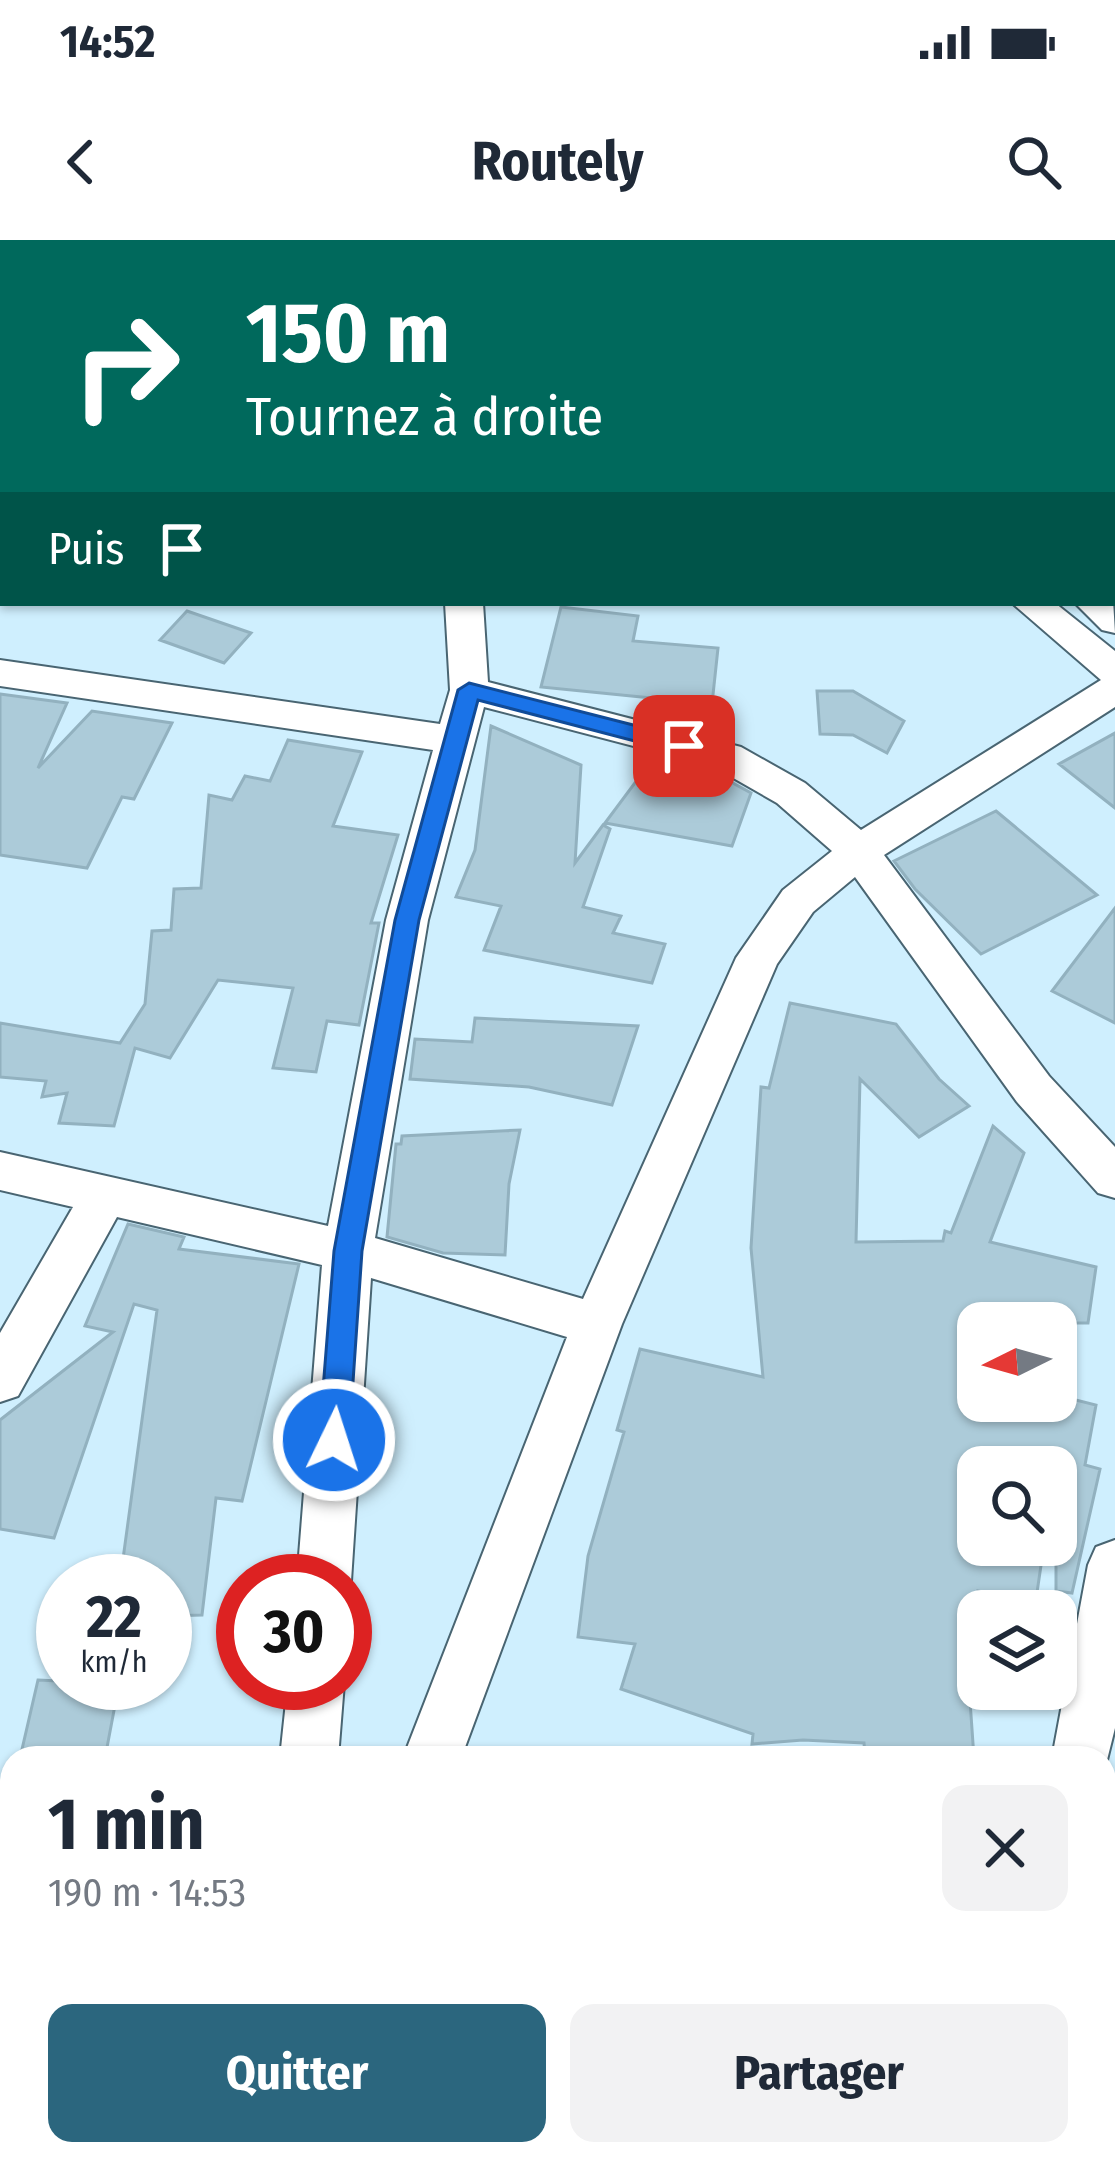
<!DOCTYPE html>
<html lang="fr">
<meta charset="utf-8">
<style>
:root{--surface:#fff;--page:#f2f2f3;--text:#1f2937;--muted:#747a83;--accent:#2b667e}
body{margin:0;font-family:"Fira Sans Condensed",sans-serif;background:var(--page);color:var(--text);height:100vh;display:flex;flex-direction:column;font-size:45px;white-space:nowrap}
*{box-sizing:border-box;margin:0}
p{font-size:39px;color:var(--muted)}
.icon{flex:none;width:66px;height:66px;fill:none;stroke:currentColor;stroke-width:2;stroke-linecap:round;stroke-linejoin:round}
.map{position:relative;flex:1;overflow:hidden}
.panel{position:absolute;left:0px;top:1506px;width:1116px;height:420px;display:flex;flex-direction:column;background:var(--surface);border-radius:36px 36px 0 0;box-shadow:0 3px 9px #0004}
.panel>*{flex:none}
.hud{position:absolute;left:0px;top:0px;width:1116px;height:366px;box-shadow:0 3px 9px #0004;background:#00695c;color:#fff;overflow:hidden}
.needle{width:78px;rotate:265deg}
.buttons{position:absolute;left:957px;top:1062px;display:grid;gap:24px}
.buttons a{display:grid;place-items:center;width:120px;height:120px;border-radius:24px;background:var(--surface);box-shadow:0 3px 9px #0004;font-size:60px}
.speed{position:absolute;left:36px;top:1314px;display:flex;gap:24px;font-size:60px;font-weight:700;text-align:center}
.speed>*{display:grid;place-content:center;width:156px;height:156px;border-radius:50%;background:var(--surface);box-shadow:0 3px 9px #0004;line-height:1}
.speed small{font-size:30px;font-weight:400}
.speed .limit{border:18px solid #d22;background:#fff;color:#111}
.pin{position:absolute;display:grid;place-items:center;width:102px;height:102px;color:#fff;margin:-51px;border-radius:24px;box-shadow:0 6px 18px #0006}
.me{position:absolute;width:132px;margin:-66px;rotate:4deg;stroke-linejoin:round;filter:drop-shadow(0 0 9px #0008)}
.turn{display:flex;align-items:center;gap:42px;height:252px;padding:0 48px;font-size:54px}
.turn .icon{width:156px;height:156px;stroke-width:2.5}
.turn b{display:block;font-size:84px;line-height:102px}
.then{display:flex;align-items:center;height:114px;padding:0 48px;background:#0003;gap:24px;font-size:45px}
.round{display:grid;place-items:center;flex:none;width:126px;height:126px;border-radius:24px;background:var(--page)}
.headline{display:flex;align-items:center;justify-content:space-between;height:204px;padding:0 48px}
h1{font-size:72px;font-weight:700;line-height:90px}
.action{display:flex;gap:24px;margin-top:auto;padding:24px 48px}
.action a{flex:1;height:138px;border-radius:24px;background:var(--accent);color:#fff;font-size:48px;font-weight:700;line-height:138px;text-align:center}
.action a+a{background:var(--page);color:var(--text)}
.status{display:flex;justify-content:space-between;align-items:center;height:84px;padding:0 60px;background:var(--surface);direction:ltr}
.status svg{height:33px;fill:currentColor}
header{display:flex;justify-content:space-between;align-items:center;height:156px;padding:0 48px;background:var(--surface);font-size:54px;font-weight:700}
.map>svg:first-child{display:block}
.building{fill:#accbd9;stroke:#92b1bf;stroke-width:3}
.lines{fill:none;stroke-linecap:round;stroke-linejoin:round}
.minor-casing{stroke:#496572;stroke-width:4}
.minor{fill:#fff;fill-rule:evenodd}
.route{fill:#1a73e8;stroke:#114b97;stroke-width:3}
</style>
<div class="status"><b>14:52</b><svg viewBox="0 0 49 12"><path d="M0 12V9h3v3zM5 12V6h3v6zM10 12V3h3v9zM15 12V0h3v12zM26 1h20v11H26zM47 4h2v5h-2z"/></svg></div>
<header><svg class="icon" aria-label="back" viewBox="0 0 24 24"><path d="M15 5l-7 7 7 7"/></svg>Routely<svg class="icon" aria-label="search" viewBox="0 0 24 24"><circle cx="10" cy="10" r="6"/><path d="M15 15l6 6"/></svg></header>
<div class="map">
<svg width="1115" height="1926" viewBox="0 0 1115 1926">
<rect width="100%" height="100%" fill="#cfeffe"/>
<!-- building -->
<path class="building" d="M561,367L638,376L633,401L718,408L712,464L541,447Z
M187,371L251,393L224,423L160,400Z
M817,451H853L904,481L887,513L853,495L820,494Z
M0,454L67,463L38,528L92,471L172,483L134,559L122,557L87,628L0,615Z
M491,486L581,525L575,623L603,585L610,589L583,667L621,676L613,693L665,704L652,743L484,710L501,666L456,657L475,610Z
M1115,493V568L1059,524Z
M288,500L362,512L333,586L398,595L371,683H379L359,785L327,781L316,832L273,828L293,748L218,740L170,818L135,808L114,886L59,883L67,853L42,857L46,841L0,837V783L120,803L145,764L152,691L171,690L174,649L201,648L209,555L232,560L245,536L270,541Z
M655,516L729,541L751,553L732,606L605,583Z
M996,571L1097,655L981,714L915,649L894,621Z
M1115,668V783L1052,751Z
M790,763L896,784L939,839L969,866L919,897L860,839L856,1002L943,1001L945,991L951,993L993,886L1024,913L990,1002L1096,1027L1088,1083H978V1161H1056V1155L1096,1165L1085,1225L1100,1229L1072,1353L1056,1351V1227H978V1305H1044L1035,1366L978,1351V1434L968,1432L974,1518H865L864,1503L803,1500L752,1504L753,1494L621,1449L635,1404L578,1397L588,1316L624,1192L617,1190L640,1109L763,1137L751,1008L761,847L769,848Z
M475,778L638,786L612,865L529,847L410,839L415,799L472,802Z
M520,890L509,944L505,1015L443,1013L387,997L396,904H401L402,896Z
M128,984L184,997L179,1009L299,1024L242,1261L216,1258L202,1375L165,1376V1341H120L157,1070L134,1064L54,1298L0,1289V1180L113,1092L85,1086Z
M38,1440L119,1444L105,1518H20Z"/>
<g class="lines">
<defs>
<path id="minor" d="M372,0H406L408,3H374Z
M444,0H479L481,3H446Z
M0,39H3V60L0,59Z
M1113,48H1115V68H1113Z
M1113,203H1115V224H1113Z
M1113,360L1115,393L1102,390L1075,363Z
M445,363H483L488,442L741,507L805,543L861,590L1101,440L1012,363H1055L1115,411V467L884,615L1049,836L1115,907V958L1098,953L1017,862L855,637L813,672L777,724L622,1084L461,1518H403L567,1097L371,1038L351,1341L345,1355V1341H297L322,1025L117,977L18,1156L0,1162V1093L73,967L0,950V912L328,986L386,680L433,510L0,446V420L440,484L450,450ZM484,467L714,527L777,563L832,611L783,650L736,718L583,1059L375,998L428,680Z
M1115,1300V1488L1104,1532V1518H1052L1088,1325L1096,1307Z
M288,1443H344L338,1518H280Z
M248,1914H313L309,1926H243Z
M980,1914H1044L1042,1926H976Z"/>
</defs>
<!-- minor casing -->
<use href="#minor" class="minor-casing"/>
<!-- minor -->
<use href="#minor" class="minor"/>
</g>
<!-- route -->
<path class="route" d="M469,443L684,498L696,506L684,514L478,460L419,680L362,1011L349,1200L344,1209L334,1213L323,1209L319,1200L334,1011L395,680L458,450Z"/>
</svg>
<div class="buttons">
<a><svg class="needle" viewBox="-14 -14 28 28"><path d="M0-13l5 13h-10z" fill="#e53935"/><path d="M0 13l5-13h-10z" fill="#747a83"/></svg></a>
<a><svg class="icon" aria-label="search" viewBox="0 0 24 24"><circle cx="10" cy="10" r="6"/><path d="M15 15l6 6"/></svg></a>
<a><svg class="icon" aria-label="layers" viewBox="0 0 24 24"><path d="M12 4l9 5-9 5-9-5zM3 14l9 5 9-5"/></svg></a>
</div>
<div class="speed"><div>22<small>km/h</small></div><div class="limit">30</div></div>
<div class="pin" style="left:684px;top:506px;background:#d93025"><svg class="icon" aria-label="arrive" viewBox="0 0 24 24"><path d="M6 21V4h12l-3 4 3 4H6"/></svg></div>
<svg class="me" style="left:334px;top:1200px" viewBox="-20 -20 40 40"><circle r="17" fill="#1a73e8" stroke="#fff" stroke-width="3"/><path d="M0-11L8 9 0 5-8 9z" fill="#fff"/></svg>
<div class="hud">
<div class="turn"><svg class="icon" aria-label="right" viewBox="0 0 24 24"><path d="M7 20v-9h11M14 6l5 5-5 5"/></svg><div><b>150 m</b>Tournez à droite</div></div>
<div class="then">Puis<svg class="icon" aria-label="arrive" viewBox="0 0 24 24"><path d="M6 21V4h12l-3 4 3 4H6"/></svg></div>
</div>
<section class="panel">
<div class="headline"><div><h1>1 min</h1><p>190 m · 14:53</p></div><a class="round"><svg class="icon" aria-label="close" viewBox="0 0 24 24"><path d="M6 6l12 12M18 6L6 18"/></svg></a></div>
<div class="action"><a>Quitter</a><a>Partager</a></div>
</section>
</div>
